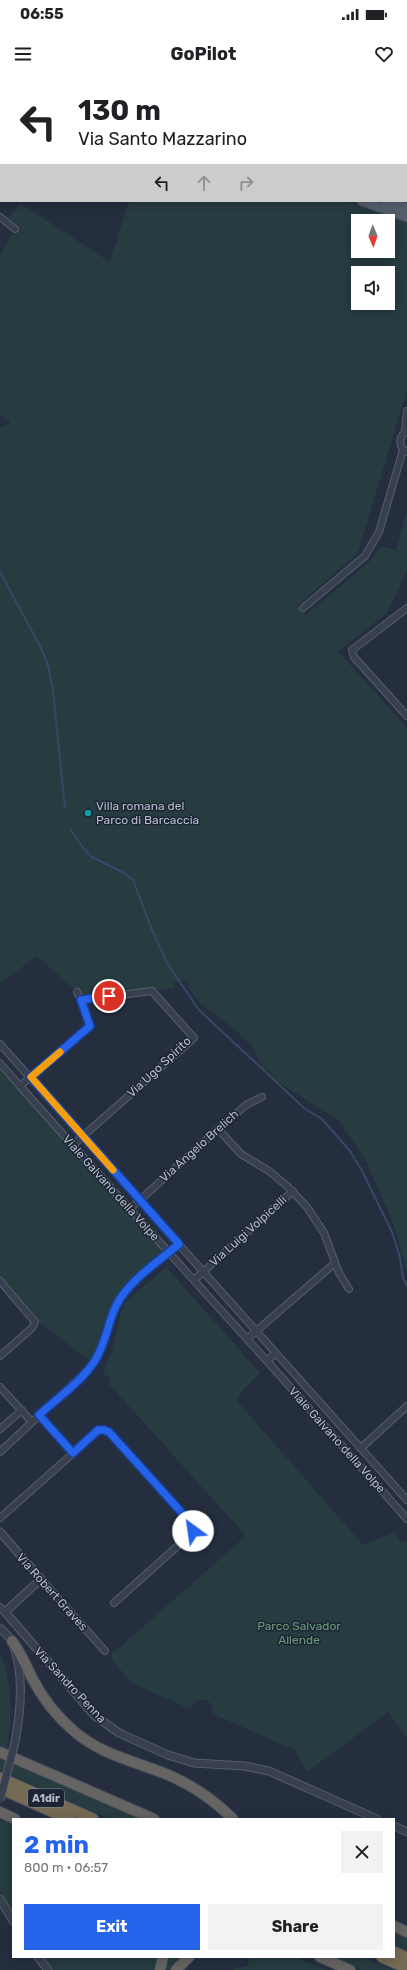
<!DOCTYPE html>
<meta charset="utf-8">
<style>
:root{--surface:#fff;--page:#f2f2f2;--text:#202124;--muted:#757577;--accent:#2563eb}
body{margin:0;font-family:Rubik,sans-serif;background:var(--page);color:var(--text);height:100vh;display:flex;flex-direction:column;font-size:15px;white-space:nowrap}
*{box-sizing:border-box;margin:0}
p{font-size:13px;color:var(--muted)}
.icon{flex:none;width:22px;height:22px;fill:none;stroke:currentColor;stroke-width:2;stroke-linecap:round;stroke-linejoin:round}
.map{position:relative;flex:1;overflow:hidden}
.panel{position:absolute;left:12px;top:1738px;width:383px;height:140px;display:flex;flex-direction:column;background:var(--surface);border-radius:0px;box-shadow:0 2px 10px #0003}
.panel>*{flex:none}
.top-card{position:absolute;left:0px;top:0px;width:407px;height:122px;box-shadow:0 2px 10px #0003;background:#fff;color:var(--text);overflow:hidden}
.needle{width:26px;rotate:178deg}
.buttons{position:absolute;left:351px;top:134px;display:grid;gap:8px}
.buttons a{display:grid;place-items:center;width:44px;height:44px;border-radius:0px;background:var(--surface);box-shadow:0 2px 10px #0003;font-size:20px}
.pin{position:absolute;display:grid;place-items:center;width:34px;height:34px;color:#fff;margin:-17px;border:2px solid #fff;border-radius:50%;box-shadow:0 1px 4px #0007}
.me{position:absolute;width:44px;margin:-22px;rotate:329deg;stroke-linejoin:round;filter:drop-shadow(0 0 3px #0008)}
.turn{display:flex;align-items:center;gap:14px;height:84px;padding:0 12px;font-size:18px}
.turn .icon{width:52px;height:52px;stroke-width:2.5}
.turn b{display:block;font-size:28px;line-height:34px}
.lanes{display:flex;align-items:center;height:38px;padding:0 12px;background:#0003;justify-content:center;gap:20px;direction:ltr}
.lanes .off{opacity:.35}
.round{display:grid;place-items:center;flex:none;width:42px;height:42px;border-radius:0px;background:var(--page)}
.headline{display:flex;align-items:center;justify-content:space-between;height:68px;padding:0 12px}
h1{font-size:24px;font-weight:700;line-height:30px;color:var(--accent)}
.action{display:flex;gap:8px;margin-top:auto;padding:8px 12px}
.action a{flex:1;height:46px;border-radius:0px;background:var(--accent);color:#fff;font-size:16px;font-weight:700;line-height:46px;text-align:center}
.action a+a{background:var(--page);color:var(--text)}
.status{display:flex;justify-content:space-between;align-items:center;height:28px;padding:0 20px;background:var(--surface);direction:ltr}
.status svg{height:11px;fill:currentColor}
header{display:flex;justify-content:space-between;align-items:center;height:52px;padding:0 12px;background:var(--surface);font-size:18px;font-weight:700}
.map>svg:first-child{display:block}
.green{fill:#263c40;fill-rule:evenodd}
.lines{fill:none;stroke-linecap:round;stroke-linejoin:round}
.stream{stroke:#374867;stroke-width:2}
.minor-casing{stroke:#565e6d;stroke-width:8}
.tertiary-casing{stroke:#565e6d;stroke-width:9}
.primary-casing{stroke:#414958;stroke-width:11}
.trunk-casing{stroke:#434b5a;stroke-width:12}
.motorway-casing{stroke:#434b5a;stroke-width:13}
.minor{stroke:#38404f;stroke-width:6}
.tertiary{stroke:#38404f;stroke-width:7}
.primary{stroke:#565f6f;stroke-width:9}
.trunk{stroke:#666462;stroke-width:10}
.motorway{stroke:#756a54;stroke-width:11}
.tertiary-bridge-casing{stroke:#565e6d;stroke-width:9;stroke-linecap:butt}
.tertiary-bridge{stroke:#38404f;stroke-width:7}
.route-casing{stroke:#184099;stroke-width:10}
.route{stroke:#2563eb;stroke-width:7}
.slow{stroke:#f59e0b;stroke-width:7}
.culture-dot{fill:#0f9aa8;stroke:#1d2534;stroke-width:1.5}
.labels{text-anchor:middle;stroke-width:3;stroke-linejoin:round;paint-order:stroke}
.shield{fill:#1d2534;stroke:#878e9d;stroke-width:1}
.shield-label{font-size:11px;font-weight:bold;fill:#b4bbca}
.poi-label{font-size:12px;fill:#b4bbca;stroke:#1d2534;text-anchor:start}
.street-label{font-size:12px;fill:#b4bbca;stroke:#1d2534}
.park-label{font-size:12px;fill:#6a9c78;stroke:#1d2534}
</style>
<div class="status"><b>06:55</b><svg viewBox="0 0 49 12"><path d="M0 12V9h3v3zM5 12V6h3v6zM10 12V3h3v9zM15 12V0h3v12zM26 1h20v11H26zM47 4h2v5h-2z"/></svg></div>
<header><svg class="icon" aria-label="menu" viewBox="0 0 24 24"><path d="M4 6h16M4 12h16M4 18h16"/></svg>GoPilot<svg class="icon" aria-label="heart" viewBox="0 0 24 24"><path d="M12 20l-8-8c-3-5 5-10 8-4 3-6 11-1 8 4z"/></svg></header>
<div class="map">
<svg width="407" height="1890" viewBox="0 0 407 1890">
<rect width="100%" height="100%" fill="#242e3f"/>
<!-- green -->
<path class="green" d="M122,0H375V1H122Z
M129,121H346L407,141V310L358,473L297,526L306,535L369,482L381,466L396,470L407,431V491L387,533L338,571L407,648V1193L394,1147L378,1108L365,1079L339,1041L281,1004L263,987L252,966L239,953L199,922L190,910L186,900L173,903L175,908L81,920L77,912L37,876L0,904V348L11,342L0,334V175L15,149L8,139L20,123L110,182ZM358,141H388V171H358ZM358,193H388V223H358Z
M0,983L169,1173L123,1214L93,1284L37,1240L0,1199Z
M166,1187L260,1293L240,1313L237,1321L363,1465L395,1452L401,1463L407,1461V1658L388,1632L307,1692L295,1670L213,1634L212,1625L206,1620H197L190,1629L132,1603L112,1580V1574L246,1456L109,1304L110,1300L103,1292L112,1271L120,1236L124,1224Z
M0,1572C12,1604 13,1635 7,1669L0,1666Z
M0,1678L140,1739H110L0,1690Z
M0,1737L13,1743V1834L0,1810Z
M394,1850L407,1856V1870L394,1864Z
M43,1877H159L156,1890H53Z
M168,1877H182L170,1890H165Z
M248,1877H295L326,1890H232L249,1885Z
M331,1877H362L392,1890H361Z"/>
<g class="lines">
<!-- stream -->
<path class="stream" d="M375,0V1
M406,45L407,46
M0,492L40,566L48,585L53,611L65,728
M70,749L84,769L92,777L124,793L133,800L152,850L167,883L199,930L286,1011L305,1029L322,1039L350,1071L361,1089L392,1152L400,1177L403,1198L407,1206"/>
<defs>
<path id="minor" d="M406,112L407,111
M0,137L15,149
M407,351C398,356 398,367 407,372
M405,352L407,331
M303,528L365,476L379,452L403,370
M407,528L352,570L354,577L407,636
M77,912L81,920
M0,964L407,1420
M0,983L20,1006
M218,1049L241,1074L269,1091L287,1106L307,1127L324,1153L339,1193L349,1209
M73,1065L194,958L152,911L81,920L90,946L20,1006C102,1098 184,1190 267,1281L276,1273
M130,1129L218,1049L246,1025L262,1017
M194,1200L293,1111
M0,1201L35,1242L32,1248L0,1276
M247,1259L335,1183
M267,1281L407,1439
M0,1307L32,1342
M39,1335L73,1373
M0,1349L22,1330
M361,1368L407,1326
M0,1372L91,1287C105,1268 106,1245 116,1224C128,1201 159,1181 179,1164
M0,1438L97,1352L104,1350L109,1352L192,1444L194,1449L191,1454L114,1523
M41,1499L105,1571
M0,1527L5,1532"/>
<path id="tertiary" d="M0,1452L41,1499L5,1532L94,1635L119,1653L168,1675L194,1683L244,1686L269,1691L377,1739
M0,1548C4,1552 10,1557 12,1562C25,1592 21,1630 15,1662
M394,1746L407,1752
M0,1819L13,1841
M38,1877L48,1890"/>
<path id="primary" d="M156,0L157,1
M169,0L170,1
M362,121L407,137
M386,121L407,128"/>
<path id="trunk" d="M12,1561C21,1573 26,1585 32,1598C43,1619 57,1637 75,1652C102,1675 134,1681 166,1694C190,1704 214,1720 233,1739
M0,1672L154,1739
M0,1732L15,1739
M394,1846L407,1852
M320,1877L350,1890
M160,1890L163,1877
M176,1890L189,1877"/>
<path id="motorway" d="M0,1698L93,1739
M0,1708L69,1739
M394,1872L407,1878
M382,1877L407,1888"/>
</defs>
<!-- minor casing -->
<use href="#minor" class="minor-casing"/>
<!-- tertiary casing -->
<use href="#tertiary" class="tertiary-casing"/>
<!-- primary casing -->
<use href="#primary" class="primary-casing"/>
<!-- trunk casing -->
<use href="#trunk" class="trunk-casing"/>
<!-- motorway casing -->
<use href="#motorway" class="motorway-casing"/>
<!-- minor -->
<use href="#minor" class="minor"/>
<!-- tertiary -->
<use href="#tertiary" class="tertiary"/>
<!-- primary -->
<use href="#primary" class="primary"/>
<!-- trunk -->
<use href="#trunk" class="trunk"/>
<!-- motorway -->
<use href="#motorway" class="motorway"/>
<defs>
<path id="tertiary-bridge" d="M0,1720L15,1662"/>
</defs>
<!-- tertiary-bridge casing -->
<use href="#tertiary-bridge" class="tertiary-bridge-casing"/>
<!-- tertiary-bridge -->
<use href="#tertiary-bridge" class="tertiary-bridge"/>
</g>
<g class="lines">
<defs>
<path id="route" d="M109,916L81,920L90,946L31,997L179,1164C159,1181 127,1202 116,1226C107,1244 106,1265 94,1282C80,1303 57,1318 39,1335L73,1373L98,1350H104L109,1352L192,1444L193,1451"/>
</defs>
<!-- route casing -->
<use href="#route" class="route-casing"/>
<!-- route -->
<use href="#route" class="route"/>
<!-- slow -->
<path class="slow" d="M60,972L31,997L113,1090"/>
</g>
<!-- markers -->
<circle class="culture-dot" cx="88" cy="733" r="4"/>
<g class="labels">
<!-- shield labels -->
<rect class="shield" x="28" y="1709" width="36" height="18" rx="3"/>
<g class="shield-label">
<text x="46" y="1722">A1dir</text>
</g>
<!-- poi labels -->
<g class="poi-label">
<text x="96" y="730">Villa romana del<tspan x="96" dy="14">Parco di Barcaccia</tspan></text>
</g>
<!-- street labels -->
<g class="street-label">
<text transform="translate(159 987) rotate(-43)" y="4">Via Ugo Spirito</text>
<text transform="translate(199 1066) rotate(-42)" y="4">Via Angelo Brelich</text>
<text transform="translate(111 1108) rotate(48)" y="4">Viale Galvano della Volpe</text>
<text transform="translate(248 1151) rotate(-42)" y="4">Via Luigi Volpicelli</text>
<text transform="translate(337 1360) rotate(48)" y="4">Viale Galvano della Volpe</text>
<text transform="translate(52 1512) rotate(48)" y="4">Via Robert Graves</text>
<text transform="translate(70 1605) rotate(47)" y="4">Via Sandro Penna</text>
</g>
<!-- park labels -->
<g class="park-label">
<text x="299" y="1550">Parco Salvador<tspan x="299" dy="14">Allende</tspan></text>
</g>
</g>
</svg>
<div class="buttons">
<a><svg class="needle" viewBox="-14 -14 28 28"><path d="M0-13l5 13h-10z" fill="#e53935"/><path d="M0 13l5-13h-10z" fill="#757577"/></svg></a>
<a><svg class="icon" aria-label="sound" viewBox="0 0 24 24"><path d="M4 9h4l5-4v14l-5-4H4zM17 9q2 3 0 6"/></svg></a>
</div>
<div class="pin" style="left:109px;top:916px;background:#d93025"><svg class="icon" aria-label="arrive" viewBox="0 0 24 24"><path d="M6 21V4h12l-3 4 3 4H6"/></svg></div>
<svg class="me" style="left:193px;top:1451px" viewBox="-20 -20 40 40"><circle r="19" fill="#fff"/><path d="M0-13L10 11 0 6-10 11z" fill="#2563eb"/></svg>
<div class="top-card">
<div class="turn"><svg class="icon" aria-label="left" viewBox="0 0 24 24"><path d="M17 20v-9H6M10 6l-5 5 5 5"/></svg><div><b>130 m</b>Via Santo Mazzarino</div></div>
<div class="lanes"><svg class="icon" aria-label="left" viewBox="0 0 24 24"><path d="M17 20v-9H6M10 6l-5 5 5 5"/></svg><svg class="icon off" aria-label="ahead" viewBox="0 0 24 24"><path d="M12 20V5M6 11l6-6 6 6"/></svg><svg class="icon off" aria-label="right" viewBox="0 0 24 24"><path d="M7 20v-9h11M14 6l5 5-5 5"/></svg></div>
</div>
<section class="panel">
<div class="headline"><div><h1>2 min</h1><p>800 m · 06:57</p></div><a class="round"><svg class="icon" aria-label="close" viewBox="0 0 24 24"><path d="M6 6l12 12M18 6L6 18"/></svg></a></div>
<div class="action"><a>Exit</a><a>Share</a></div>
</section>
</div>
